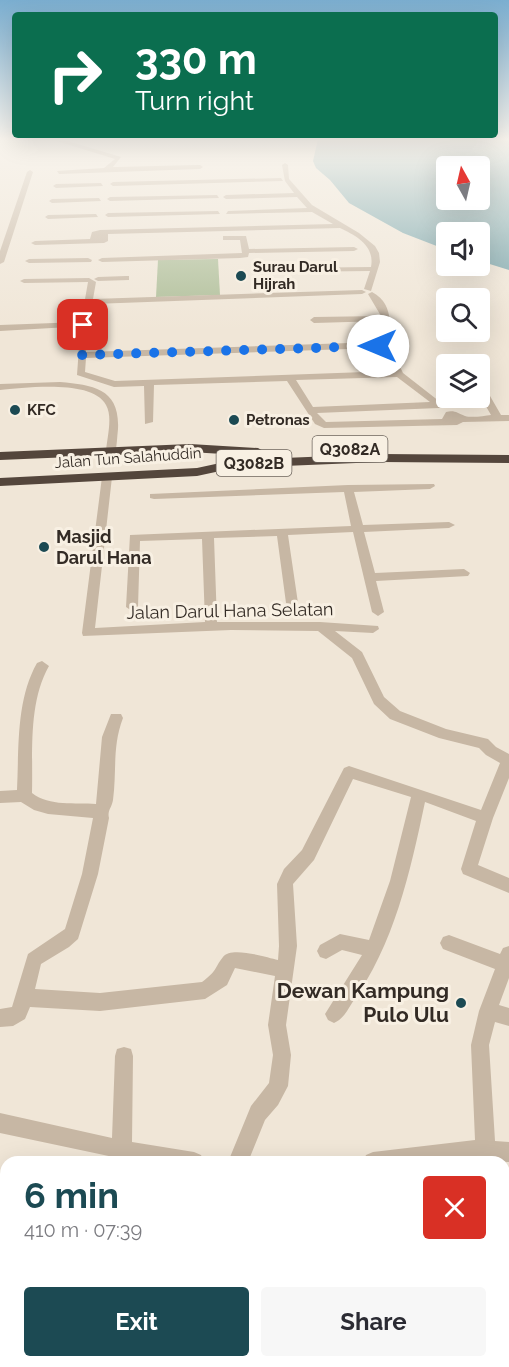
<!DOCTYPE html>
<meta charset="utf-8">
<style>
:root{--surface:#fff;--page:#f7f7f7;--text:#2b2b33;--muted:#7c7c81;--accent:#1c4a53}
body{margin:0;font-family:Raleway,sans-serif;background:var(--page);color:var(--text);height:100vh;display:flex;flex-direction:column;font-size:22px;white-space:nowrap}
*{box-sizing:border-box;margin:0}
p{font-size:20px;color:var(--muted)}
.icon{flex:none;width:33px;height:33px;fill:none;stroke:currentColor;stroke-width:2;stroke-linecap:round;stroke-linejoin:round}
.map{position:relative;flex:1;overflow:hidden}
.panel{position:absolute;left:0px;top:1156px;width:510px;height:212px;display:flex;flex-direction:column;background:var(--surface);border-radius:18px 18px 0 0;box-shadow:0 6px 24px #0002}
.panel>*{flex:none}
.hud{position:absolute;left:12px;top:12px;width:486px;height:126px;border-radius:6px;box-shadow:0 6px 24px #0002;background:#0b6e4f;color:#fff;overflow:hidden}
.needle{width:39px;rotate:352deg}
.tools{position:absolute;left:436px;top:156px;display:grid;gap:12px}
.tools a{display:grid;place-items:center;width:54px;height:54px;border-radius:6px;background:var(--surface);box-shadow:0 6px 24px #0002;font-size:30px}
.pin{position:absolute;display:grid;place-items:center;width:51px;height:51px;color:#fff;margin:-26px;border-radius:12px;box-shadow:0 3px 9px #0006}
.me{position:absolute;width:66px;margin:-33px;rotate:270deg;stroke-linejoin:round;filter:drop-shadow(0 0 4px #0008)}
.turn{display:flex;align-items:center;gap:21px;height:126px;padding:0 24px;font-size:27px}
.turn .icon{width:78px;height:78px;stroke-width:2.5}
.turn b{display:block;font-size:42px;line-height:51px}
.round{display:grid;place-items:center;flex:none;width:63px;height:63px;border-radius:6px;background:var(--page)}
.overview{display:flex;align-items:center;justify-content:space-between;height:102px;padding:0 24px}
h1{font-size:36px;font-weight:700;line-height:45px;color:var(--accent)}
.button{display:flex;gap:12px;margin-top:auto;padding:12px 24px}
.button a{flex:1;height:69px;border-radius:6px;background:var(--accent);color:#fff;font-size:24px;font-weight:700;line-height:69px;text-align:center}
.button a+a{background:var(--page);color:var(--text)}
.map>svg:first-child{display:block}
.green{fill:#aebe98}
.water{fill:#77a5ac;fill-rule:evenodd}
.lines{fill:none;stroke-linecap:round;stroke-linejoin:round}
.minor{fill:#c7b7a4;fill-rule:evenodd}
.highway{fill:#54463c;fill-rule:evenodd}
.route{stroke:#1a73e8;stroke-width:10;stroke-dasharray:0 18}
.poi-dot{fill:#1c4a53;stroke:#f8f0e3;stroke-width:2}
.labels{text-anchor:middle;stroke-width:6;stroke-linejoin:round;paint-order:stroke}
.far-poi-label{font-size:15px;font-weight:bold;fill:#332b25;stroke:#f8f0e3;text-anchor:start}
.far-street-label{font-size:15px;fill:#332b25;stroke:#f8f0e3}
.shield{fill:#f8f0e3;stroke:#6e665e;stroke-width:1.5}
.shield-label{font-size:16px;font-weight:bold;fill:#332b25}
.poi-label{font-size:18px;font-weight:bold;fill:#332b25;stroke:#f8f0e3;text-anchor:start}
.street-label{font-size:18px;fill:#332b25;stroke:#f8f0e3}
.near-poi-label{font-size:21px;font-weight:bold;fill:#332b25;stroke:#f8f0e3;text-anchor:end}
</style>
<div class="map">
<svg width="509" height="1367" viewBox="0 0 509 1367">
<rect width="100%" height="100%" fill="#f0e6d7"/>
<!-- green -->
<path class="green" d="M218,259L220,295L156,297L158,260Z"/>
<!-- water -->
<path class="water" d="M318,139H509V270L480,261V232H447V250L403,233L349,203L330,180L316,168L313,161ZM447,166H480V200H447Z
M0,1314L6,1315V1362H395L413,1367H0Z"/>
<g class="lines">
<!-- minor -->
<path class="minor" d="M50,139H61L121,157L113,167L200,165L203,167L200,169L59,174L57,171L104,168L115,159Z
M285,163L288,165L289,179L312,205L359,233L375,246L379,253L380,262L371,291L364,289L370,271L285,272L281,270L285,268L371,267C375,246 357,236 340,228L108,234V241L104,243L35,245L31,243L35,241L90,239L92,232L100,230L333,224L312,212L226,214L228,211L307,208L297,197L226,199L223,197L226,195L294,193L285,181L282,165Z
M30,170L33,172L4,262L0,264V251L27,172Z
M281,178L283,181L113,186L110,184L113,182Z
M101,183L103,186L56,188L53,186L56,184Z
M217,195L219,198L110,201L107,199L110,197Z
M99,198L101,201L52,203L49,201L52,199Z
M218,211L220,214L108,217L105,215L108,213Z
M96,214L98,217L48,219L45,217L48,215Z
M223,236H246L249,249L354,247L358,249L354,251L249,253L248,257L240,258L102,262L98,260L102,258L242,253L240,240H223Z
M88,258L92,260L91,262L29,263L25,261L29,259Z
M126,276H129V280L98,281L94,279L98,277Z
M89,278L96,282L93,299L362,290L366,292L362,294L93,304L88,324L91,327L87,331L86,352L378,342L382,345L378,348L86,358L85,372L115,381L393,371L381,349L385,346L383,343V321L314,323L310,320L314,317L381,316L368,294L372,292C398,305 386,336 395,347L392,350L403,373L444,405L439,408L317,413L326,422L442,419L446,412C455,410 457,413 465,416C472,418 484,416 491,415L480,396L481,386L486,389L501,415H509V421L463,422L457,425L324,428L315,424L287,381L154,385L153,422L145,424L144,386L114,387L77,375L80,333L70,331L69,327L0,331V325L81,322L88,282L24,283L20,281L24,279ZM397,377L430,402L313,407L296,380Z
M60,382C94,385 120,389 118,429C117,437 117,446 115,453H107L106,451C107,438 113,417 106,405C92,379 25,388 0,390V384Z
M107,474L112,477L95,628L205,622L202,539L140,541L138,607L132,611L126,607L130,535L351,526L344,492L154,499L150,498V494L348,485L434,484L435,486L430,489L354,492L363,525L449,522L455,525L449,528L364,532L375,573L464,569L470,573L468,576L376,581L384,612L378,616L372,612L353,532L288,535L298,603L292,607L286,603L277,536L214,538L217,622H320L378,626L379,629L373,633L335,631L362,652L384,697L400,711L446,729L488,739L496,747L509,754V778L493,818L478,865L509,878V893L463,874L461,869L476,821L425,802C410,873 394,945 352,1003C347,1011 343,1019 334,1023L328,1020L325,1014L362,955L342,950L326,959L320,957L317,951L320,945L340,934L369,940L390,881L411,797L353,779L314,860L293,884L297,946L286,1025L291,1055L288,1086L278,1105L265,1120L248,1162H228L251,1106L269,1083L273,1055L268,1025L275,976L235,968L227,985L205,999L100,1011L30,1007L25,1019L13,1026L0,1027V1009L12,1007L28,954L65,929L82,874L93,818L48,814L34,810L21,802L0,803V791L17,790C19,748 16,700 37,663L42,661L49,666C28,703 33,753 32,793C50,807 75,802 96,804L102,737L111,714H121L123,718C112,747 117,770 113,800C112,807 107,811 109,818L98,874L78,939L69,947L41,964L35,989L100,993L202,982C218,970 213,970 223,957C231,946 265,957 278,960L279,946L277,884L284,869L302,850L344,768L349,766L481,810L500,763L486,755L479,748L439,738L390,719L374,704L352,658L318,631L231,630L83,636L82,633L102,477Z
M449,935L500,954L503,948L509,946V978L499,1005L509,1008V1026L495,1022L489,1045L495,1141L509,1142V1162C460,1160 412,1162 363,1162L366,1155L373,1152L475,1140L471,1045L479,1011L495,969L443,949L440,943L443,937Z
M124,1047L131,1049L133,1056L132,1142L194,1152L201,1155L204,1162H137L0,1133V1113L112,1138L115,1056L117,1049Z"/>
<!-- highway -->
<path class="highway" d="M190,444L258,448L265,452L258,456L190,452L0,460V452Z
M380,454L509,455V463L380,462L234,468L197,476L0,486V478L197,468L234,460Z"/>
</g>
<!-- sky -->
<linearGradient id="sky" x2="0" y2="1"><stop stop-color="#7baed0"/><stop offset="0.42" stop-color="#f8f4ed"/><stop offset="1" stop-color="#f8f4ed" stop-opacity="0"/></linearGradient>
<rect width="509" height="331" fill="url(#sky)"/>
<g class="lines">
<!-- route -->
<path class="route" d="M83,325L87,327L82,331L84,333L82,355L378,346"/>
</g>
<!-- markers -->
<g class="poi-dot">
<circle cx="241" cy="276" r="6"/>
<circle cx="15" cy="410" r="6"/>
<circle cx="234" cy="420" r="6"/>
<circle cx="44" cy="547" r="6"/>
<circle cx="461" cy="1003" r="6"/>
</g>
<g class="labels">
<!-- far-poi labels -->
<g class="far-poi-label">
<text x="253" y="272">Surau Darul<tspan x="253" dy="17">Hijrah</tspan></text>
<text x="27" y="415">KFC</text>
<text x="246" y="425">Petronas</text>
</g>
<!-- far-street labels -->
<g class="far-street-label">
<text transform="translate(128 458) rotate(-4)" y="5">Jalan Tun Salahuddin</text>
</g>
<!-- shield labels -->
<g class="shield">
<rect x="312.5" y="436" width="75" height="26" rx="4.5"/>
<rect x="216.5" y="450" width="75" height="26" rx="4.5"/>
</g>
<g class="shield-label">
<text x="350" y="455">Q3082A</text>
<text x="254" y="469">Q3082B</text>
</g>
<!-- poi labels -->
<g class="poi-label">
<text x="56" y="543">Masjid<tspan x="56" dy="21">Darul Hana</tspan></text>
</g>
<!-- street labels -->
<g class="street-label">
<text transform="translate(230 611) rotate(-1)" y="6">Jalan Darul Hana Selatan</text>
</g>
<!-- near-poi labels -->
<g class="near-poi-label">
<text x="449" y="998">Dewan Kampung<tspan x="449" dy="24">Pulo Ulu</tspan></text>
</g>
</g>
</svg>
<div class="tools">
<a><svg class="needle" viewBox="-14 -14 28 28"><path d="M0-13l5 13h-10z" fill="#e53935"/><path d="M0 13l5-13h-10z" fill="#7c7c81"/></svg></a>
<a><svg class="icon" aria-label="sound" viewBox="0 0 24 24"><path d="M4 9h4l5-4v14l-5-4H4zM17 9q2 3 0 6"/></svg></a>
<a><svg class="icon" aria-label="search" viewBox="0 0 24 24"><circle cx="10" cy="10" r="6"/><path d="M15 15l6 6"/></svg></a>
<a><svg class="icon" aria-label="layers" viewBox="0 0 24 24"><path d="M12 4l9 5-9 5-9-5zM3 14l9 5 9-5"/></svg></a>
</div>
<div class="pin" style="left:83px;top:325px;background:#d93025"><svg class="icon" aria-label="arrive" viewBox="0 0 24 24"><path d="M6 21V4h12l-3 4 3 4H6"/></svg></div>
<svg class="me" style="left:378px;top:346px" viewBox="-20 -20 40 40"><circle r="19" fill="#fff"/><path d="M0-13L10 11 0 6-10 11z" fill="#1a73e8"/></svg>
<div class="hud">
<div class="turn"><svg class="icon" aria-label="right" viewBox="0 0 24 24"><path d="M7 20v-9h11M14 6l5 5-5 5"/></svg><div><b>330 m</b>Turn right</div></div>
</div>
<section class="panel">
<div class="overview"><div><h1>6 min</h1><p>410 m · 07:39</p></div><a class="round" style="background:#d93025;color:#fff"><svg class="icon" aria-label="close" viewBox="0 0 24 24"><path d="M6 6l12 12M18 6L6 18"/></svg></a></div>
<div class="button"><a>Exit</a><a>Share</a></div>
</section>
</div>
